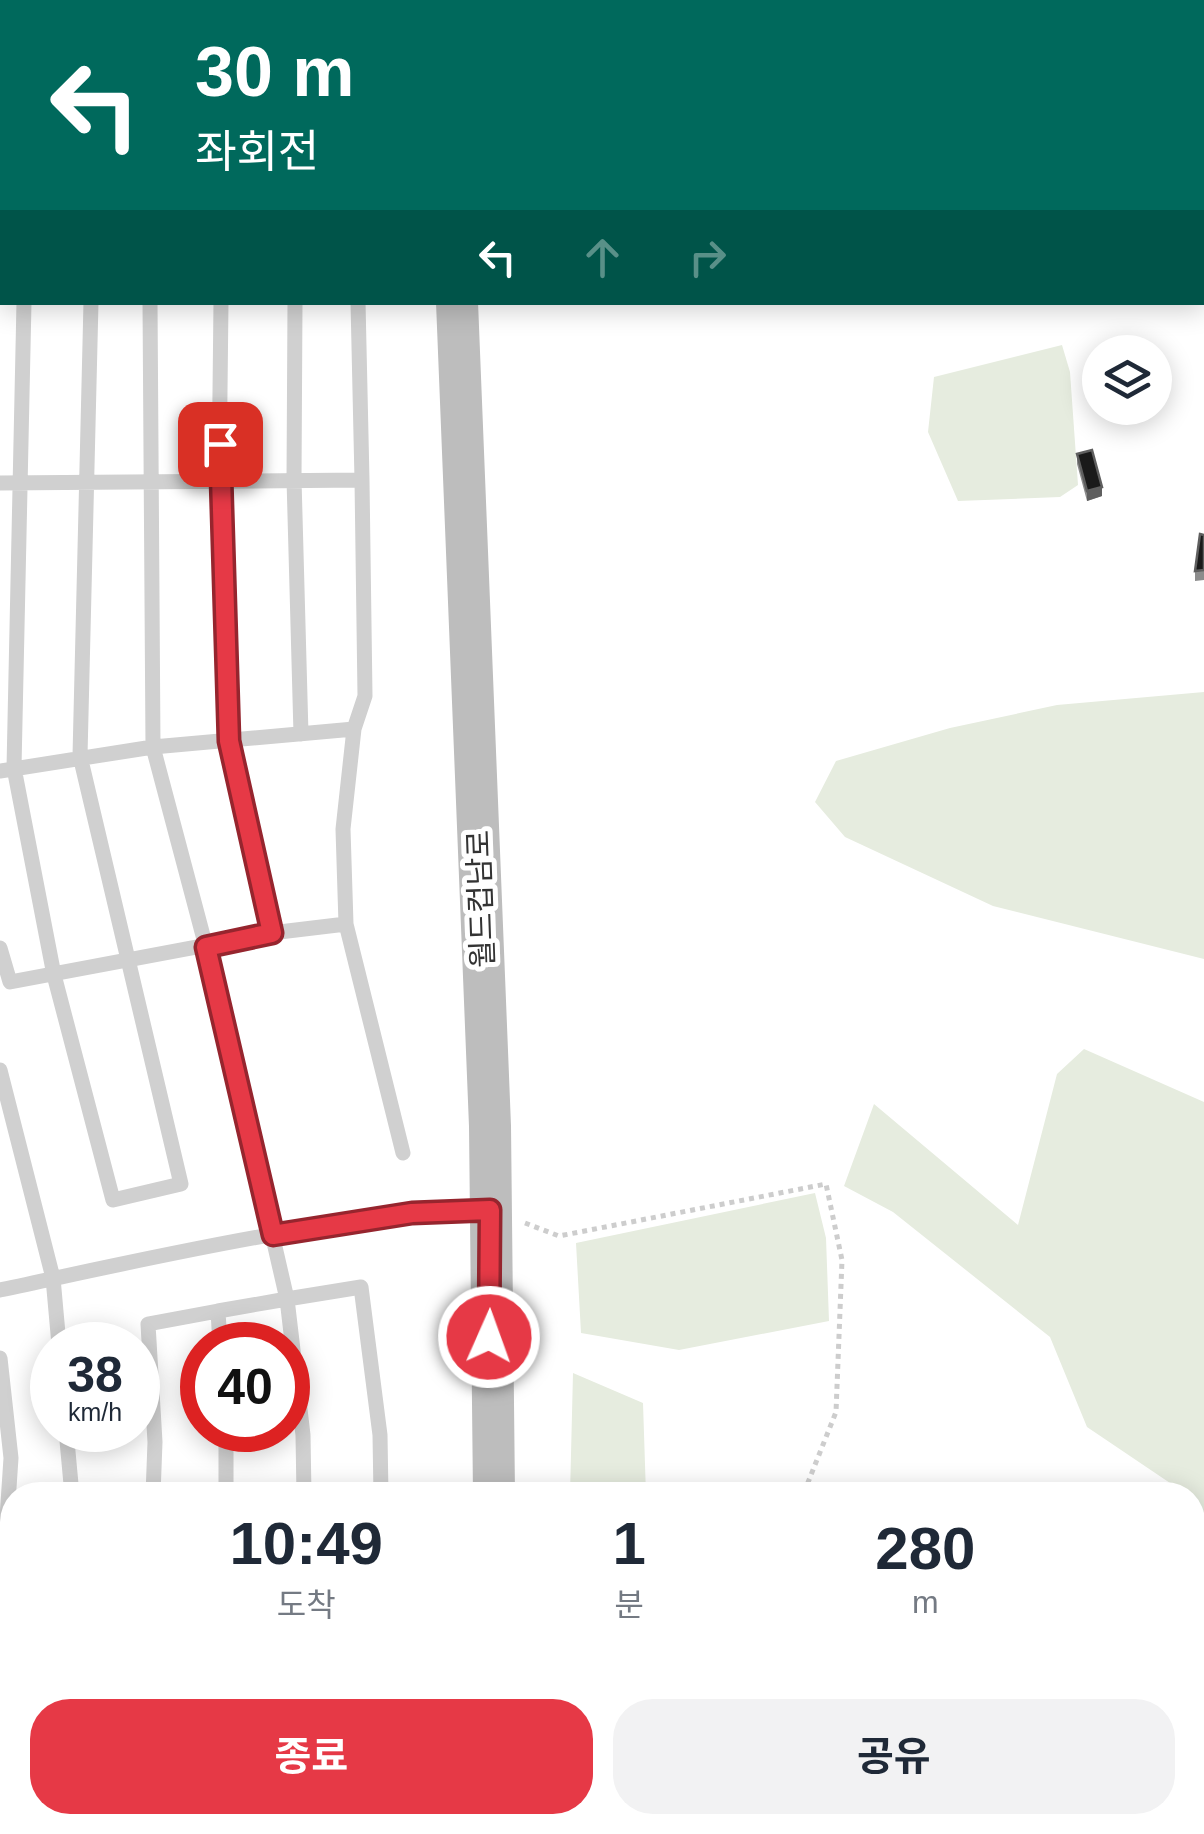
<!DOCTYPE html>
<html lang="ko">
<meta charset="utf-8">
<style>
:root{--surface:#fff;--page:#f2f2f3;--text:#1f2937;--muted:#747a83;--accent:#e63946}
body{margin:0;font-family:Helvetica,"Noto Sans KR",sans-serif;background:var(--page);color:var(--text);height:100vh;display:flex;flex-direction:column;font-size:38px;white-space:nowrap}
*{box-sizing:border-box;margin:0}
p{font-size:32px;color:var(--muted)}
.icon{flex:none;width:55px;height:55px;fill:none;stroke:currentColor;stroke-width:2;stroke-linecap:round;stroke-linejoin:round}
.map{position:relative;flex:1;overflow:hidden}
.details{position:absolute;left:0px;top:1482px;width:1205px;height:352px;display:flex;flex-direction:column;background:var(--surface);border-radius:40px 40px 0 0;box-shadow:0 5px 25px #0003}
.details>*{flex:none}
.guide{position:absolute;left:0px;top:0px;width:1205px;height:305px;box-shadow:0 5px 25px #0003;background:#00695c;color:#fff;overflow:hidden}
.tools{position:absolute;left:1082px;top:335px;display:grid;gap:20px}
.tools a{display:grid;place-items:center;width:90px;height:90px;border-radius:50%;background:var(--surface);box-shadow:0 5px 25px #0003;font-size:50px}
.speed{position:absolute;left:30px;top:1322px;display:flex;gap:20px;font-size:50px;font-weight:700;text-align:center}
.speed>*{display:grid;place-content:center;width:130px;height:130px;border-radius:50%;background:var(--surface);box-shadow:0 5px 25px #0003;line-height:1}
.speed small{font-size:25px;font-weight:400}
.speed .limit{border:15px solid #d22;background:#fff;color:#111}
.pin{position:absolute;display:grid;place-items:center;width:85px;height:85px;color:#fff;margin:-42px;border-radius:20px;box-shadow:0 5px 15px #0006}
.me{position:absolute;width:110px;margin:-55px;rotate:2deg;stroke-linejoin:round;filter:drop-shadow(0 0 8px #0008)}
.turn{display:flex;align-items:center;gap:35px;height:210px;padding:0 30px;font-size:45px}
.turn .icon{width:130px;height:130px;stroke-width:2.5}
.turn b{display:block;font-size:70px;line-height:85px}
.lanes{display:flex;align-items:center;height:95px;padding:0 30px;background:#0003;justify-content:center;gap:50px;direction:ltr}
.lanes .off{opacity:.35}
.eta{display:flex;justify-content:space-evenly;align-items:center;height:170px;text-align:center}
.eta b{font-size:60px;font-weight:700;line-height:70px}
.button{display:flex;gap:20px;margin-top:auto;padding:20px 30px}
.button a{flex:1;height:115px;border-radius:40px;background:var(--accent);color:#fff;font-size:40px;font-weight:700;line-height:115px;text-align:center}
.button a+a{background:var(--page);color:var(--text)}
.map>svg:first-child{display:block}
.green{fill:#e6ecdf}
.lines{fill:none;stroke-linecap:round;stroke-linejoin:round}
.path{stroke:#cdcdcd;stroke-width:5;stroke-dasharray:5 5;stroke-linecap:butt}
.lane{stroke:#d0d0d0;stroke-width:15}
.street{stroke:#d0d0d0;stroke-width:30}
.secondary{stroke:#bdbdbd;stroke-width:42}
.wall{fill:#8c8c8c}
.shaded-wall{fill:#5f5f5f}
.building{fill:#1a1a1a;stroke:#5f5f5f;stroke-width:2.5}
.route-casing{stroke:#96252e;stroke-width:25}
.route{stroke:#e63946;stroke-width:18}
.labels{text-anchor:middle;stroke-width:10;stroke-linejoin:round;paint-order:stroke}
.street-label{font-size:30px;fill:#333;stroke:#fff}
</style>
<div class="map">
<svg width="1204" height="1834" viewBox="0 0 1204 1834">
<rect width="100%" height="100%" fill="#fff"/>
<!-- green -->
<path class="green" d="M1062,345L1070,372L1078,485L1060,497L958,501L928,432L934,377Z
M1204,692V959L993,906L845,837L815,802L836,761L950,728L1057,705Z
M1084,1049L1204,1102V1834H1102L1091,1823L1192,1822V1495H1165L1170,1483L1087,1427L1050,1337L893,1212L844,1186L874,1104L1018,1225L1057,1074Z
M815,1193L826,1238L829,1321L679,1350L581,1333L576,1243Z
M573,1373L643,1403L646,1495H570Z
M541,1823L1000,1822L1018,1834H540Z"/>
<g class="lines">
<!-- path -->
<path class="path" d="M973,2L974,0
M525,1223L559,1236L826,1184L842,1260L836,1412L803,1495
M1151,1822L1154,1834"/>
<!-- lane -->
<path class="lane" d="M0,239L2,240
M24,302L14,768L54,975L113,1200L181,1184L80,756L91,302
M150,302L153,747L206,947L287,1299L218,1311
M221,302L219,480L229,741L271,933
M295,302L294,479L301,734
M358,302L362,480
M0,483L362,480L365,696L354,729L343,829L346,924L403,1153
M0,771L153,747L354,729
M0,948L10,982L271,933L346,924
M0,1070L53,1278L59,1345
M0,1290C161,1256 323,1217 489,1210
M0,1358L11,1458L0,1622
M66,1430L72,1495
M226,1430V1495
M153,1495L155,1442L148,1324L218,1311L220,1345
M304,1495L303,1435L287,1299L361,1287L380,1435L381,1495
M0,1744L12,1750
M169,1822L191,1834
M262,1834L265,1822
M342,1834L345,1822
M415,1834L417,1822"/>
<!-- street -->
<path class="street" d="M0,161L2,162"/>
<!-- secondary -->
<path class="secondary" d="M434,0V2
M1202,166H1204
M457,302L490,1126L494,1495
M482,1834L483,1822"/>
</g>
<!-- wall -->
<path class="wall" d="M34,0H319L345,2H34Z
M760,0H948L945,2H760Z
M1018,0H1204V76H1202V2H1020Z
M1077,454L1102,496L1087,501L1077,464Z
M1204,535V580L1195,581V571Z
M0,1780L46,1822L44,1834H0Z"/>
<!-- shaded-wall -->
<path class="shaded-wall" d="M1102,487V496L1087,501V491Z
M36,1822H46L44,1834H31Z"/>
<!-- building -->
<path class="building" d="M116,0H319L345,2H116Z
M1039,0H1204V40H1202V2H1039Z
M1092,450L1102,487L1087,491L1077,454Z
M1200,534L1204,535V570L1195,571Z
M0,1780L12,1786V1822H36L31,1834H14L0,1828Z
M57,1822H98L123,1834H52Z"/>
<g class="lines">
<defs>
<path id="route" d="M220,444L229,741L272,933L206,947L273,1235L412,1213L490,1210L489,1337"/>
</defs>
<!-- route casing -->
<use href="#route" class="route-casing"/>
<!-- route -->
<use href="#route" class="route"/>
</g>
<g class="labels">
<!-- street labels -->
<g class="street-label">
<text transform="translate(481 899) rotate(-92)" y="10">월드컵남로</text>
</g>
</g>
</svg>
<div class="tools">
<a><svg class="icon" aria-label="layers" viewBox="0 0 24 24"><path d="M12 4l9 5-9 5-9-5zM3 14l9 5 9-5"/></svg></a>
</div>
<div class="speed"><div>38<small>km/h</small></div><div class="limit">40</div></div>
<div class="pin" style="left:220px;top:444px;background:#d93025"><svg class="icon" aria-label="arrive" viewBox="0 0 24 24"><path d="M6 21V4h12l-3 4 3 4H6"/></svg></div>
<svg class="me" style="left:489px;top:1337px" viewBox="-20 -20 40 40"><circle r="17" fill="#e63946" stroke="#fff" stroke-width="3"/><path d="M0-11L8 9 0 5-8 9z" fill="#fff"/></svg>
<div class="guide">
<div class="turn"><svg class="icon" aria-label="left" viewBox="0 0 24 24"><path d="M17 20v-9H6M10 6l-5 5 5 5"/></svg><div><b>30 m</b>좌회전</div></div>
<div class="lanes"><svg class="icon" aria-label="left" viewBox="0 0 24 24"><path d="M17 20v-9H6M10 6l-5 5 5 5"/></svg><svg class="icon off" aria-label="ahead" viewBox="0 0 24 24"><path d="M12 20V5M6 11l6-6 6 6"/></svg><svg class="icon off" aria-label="right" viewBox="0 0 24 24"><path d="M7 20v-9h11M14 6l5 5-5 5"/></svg></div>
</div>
<section class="details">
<div class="eta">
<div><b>10:49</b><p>도착</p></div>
<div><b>1</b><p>분</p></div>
<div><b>280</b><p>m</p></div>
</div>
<div class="button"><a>종료</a><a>공유</a></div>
</section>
</div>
